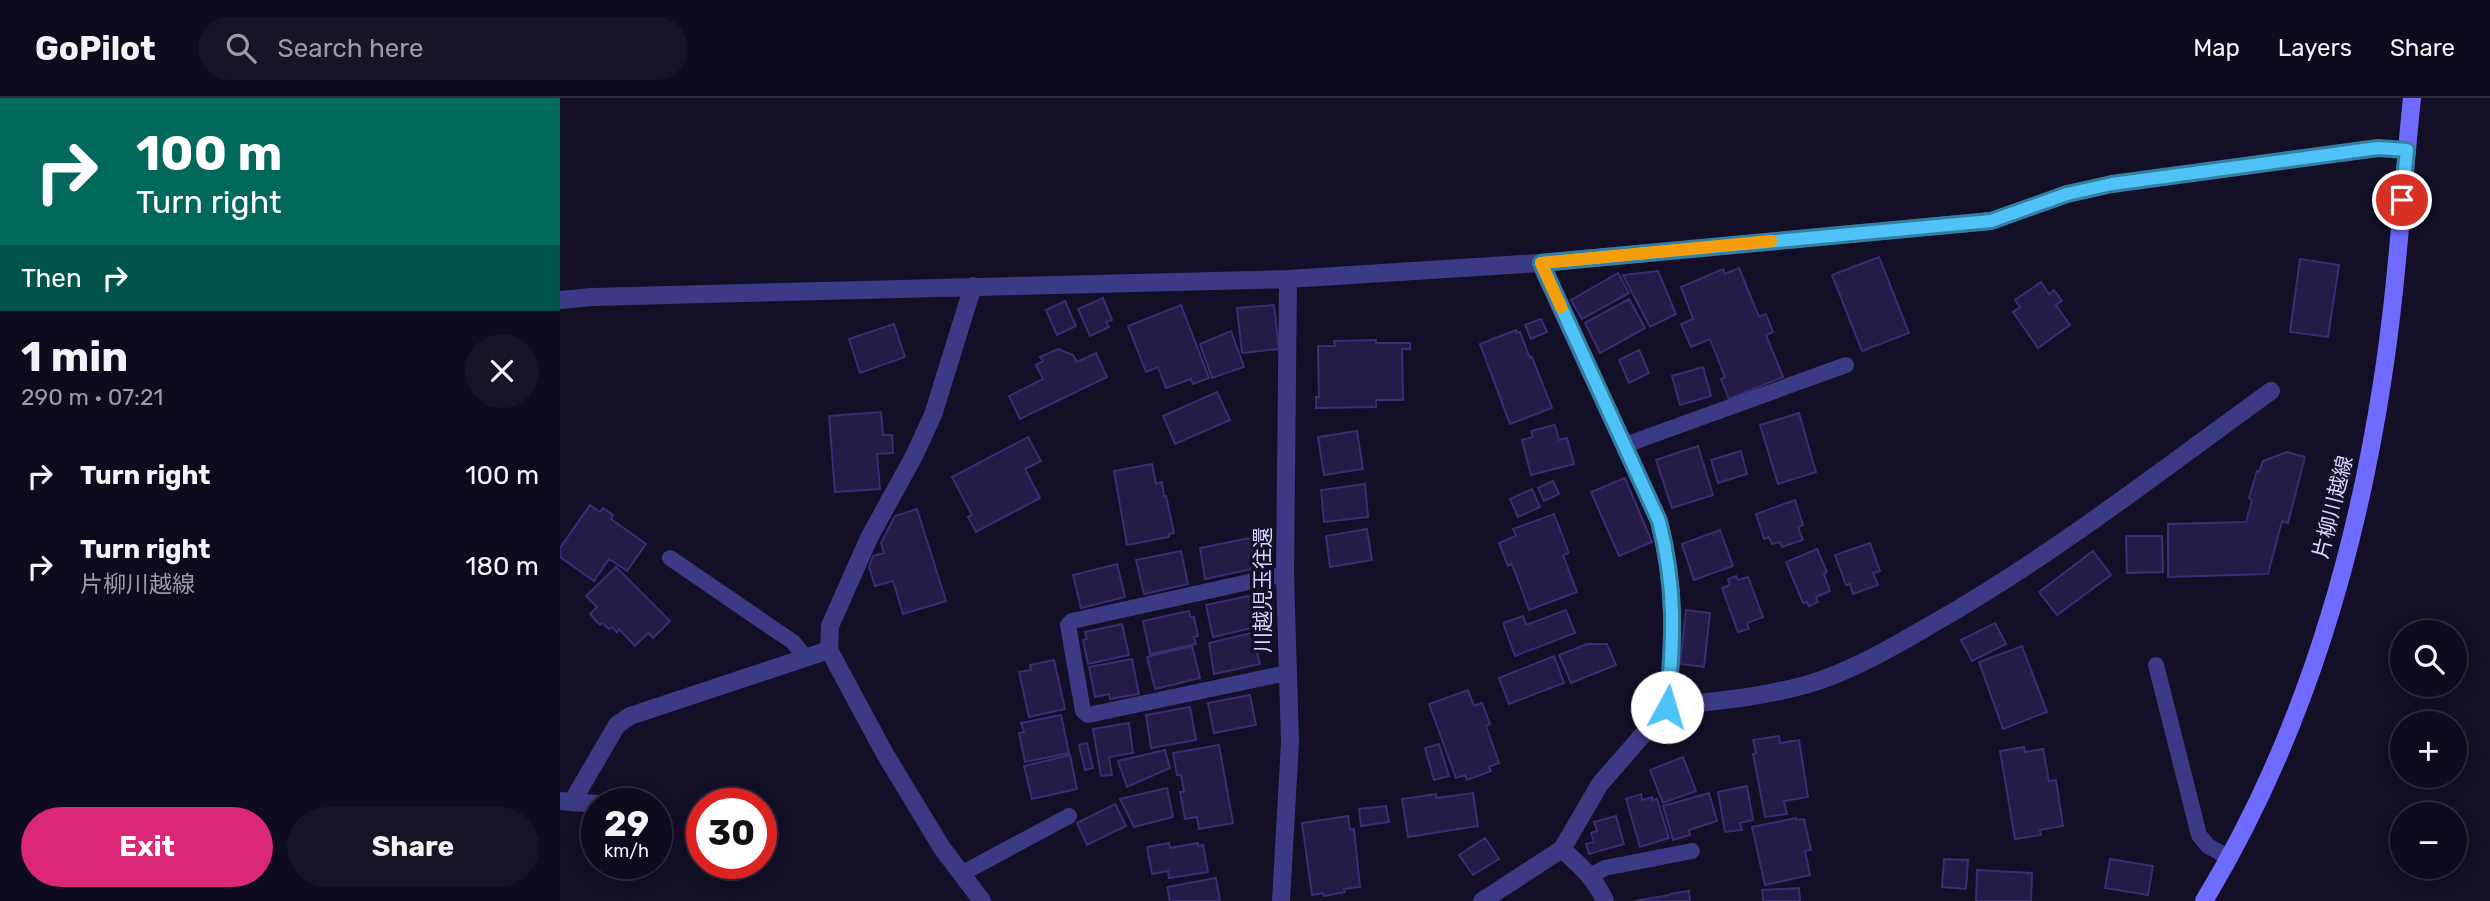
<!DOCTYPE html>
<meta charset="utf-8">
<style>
:root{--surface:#0e0b1c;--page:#171425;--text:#f1f3f6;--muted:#9b9ba3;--line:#2e2b3b;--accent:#db2777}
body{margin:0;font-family:Rubik,"Noto Sans JP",sans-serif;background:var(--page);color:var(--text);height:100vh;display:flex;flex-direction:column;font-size:26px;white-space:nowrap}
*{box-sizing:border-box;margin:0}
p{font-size:23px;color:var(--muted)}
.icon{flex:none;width:38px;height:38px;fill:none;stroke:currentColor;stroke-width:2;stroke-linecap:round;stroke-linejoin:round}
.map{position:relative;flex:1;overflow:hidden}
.drawer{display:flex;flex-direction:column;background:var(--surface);width:560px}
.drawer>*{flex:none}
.banner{background:#00695c;color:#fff;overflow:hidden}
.buttons{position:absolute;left:1830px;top:522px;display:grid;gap:14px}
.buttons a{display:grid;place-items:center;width:77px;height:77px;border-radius:50%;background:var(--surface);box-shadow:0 4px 18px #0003,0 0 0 2px var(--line);font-size:35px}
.speed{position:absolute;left:21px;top:690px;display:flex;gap:14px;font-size:35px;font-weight:700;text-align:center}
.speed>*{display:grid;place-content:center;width:91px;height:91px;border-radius:50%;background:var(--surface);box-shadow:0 4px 18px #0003,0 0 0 2px var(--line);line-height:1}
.speed small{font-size:18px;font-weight:400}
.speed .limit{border:10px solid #d22;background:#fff;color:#111}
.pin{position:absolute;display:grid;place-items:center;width:60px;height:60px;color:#fff;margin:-30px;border:4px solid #fff;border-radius:50%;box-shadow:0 2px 7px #0007}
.me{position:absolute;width:77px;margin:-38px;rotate:6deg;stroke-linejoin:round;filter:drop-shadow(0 0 5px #0008)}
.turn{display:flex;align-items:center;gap:24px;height:147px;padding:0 21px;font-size:32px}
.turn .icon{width:91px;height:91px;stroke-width:2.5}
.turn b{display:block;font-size:49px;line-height:60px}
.then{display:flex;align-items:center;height:66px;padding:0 21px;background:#0003;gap:14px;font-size:26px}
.round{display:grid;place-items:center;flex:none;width:74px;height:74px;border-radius:37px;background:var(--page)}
.head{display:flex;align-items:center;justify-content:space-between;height:119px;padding:0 21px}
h1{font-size:42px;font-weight:700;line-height:52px}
.cta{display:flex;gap:14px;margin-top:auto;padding:14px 21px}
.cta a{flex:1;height:80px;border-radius:42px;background:var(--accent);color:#fff;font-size:28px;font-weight:700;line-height:80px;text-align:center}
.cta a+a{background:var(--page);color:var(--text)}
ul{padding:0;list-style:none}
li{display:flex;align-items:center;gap:21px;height:91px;padding:0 21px}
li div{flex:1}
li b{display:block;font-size:26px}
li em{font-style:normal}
header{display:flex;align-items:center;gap:42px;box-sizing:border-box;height:98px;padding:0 35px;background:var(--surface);border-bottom:2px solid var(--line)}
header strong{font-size:33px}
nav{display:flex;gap:38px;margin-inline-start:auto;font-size:24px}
.search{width:490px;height:63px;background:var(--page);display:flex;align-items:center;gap:18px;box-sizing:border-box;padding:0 24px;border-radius:38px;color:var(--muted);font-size:26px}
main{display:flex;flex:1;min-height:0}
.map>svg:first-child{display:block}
.building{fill:#241b47;stroke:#3b2d73;stroke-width:2}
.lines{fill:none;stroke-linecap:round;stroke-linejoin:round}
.lane{stroke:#3d3a85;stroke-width:16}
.street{stroke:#3d3a85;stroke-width:18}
.secondary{stroke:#6f6bff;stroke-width:18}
.route-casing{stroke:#337fa1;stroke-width:18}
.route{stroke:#4fc3f7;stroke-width:12}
.slow{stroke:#f59e0b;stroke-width:12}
.labels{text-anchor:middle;stroke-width:7;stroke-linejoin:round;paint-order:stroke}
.street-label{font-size:21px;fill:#d9d4ff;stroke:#130f26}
</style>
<header>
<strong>GoPilot</strong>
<div class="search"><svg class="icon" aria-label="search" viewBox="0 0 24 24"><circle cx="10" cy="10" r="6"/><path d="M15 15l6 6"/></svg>Search here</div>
<nav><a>Map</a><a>Layers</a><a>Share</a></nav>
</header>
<main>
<section class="drawer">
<div class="banner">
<div class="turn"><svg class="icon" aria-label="right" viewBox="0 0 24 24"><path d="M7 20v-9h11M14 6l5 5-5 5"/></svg><div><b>100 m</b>Turn right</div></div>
<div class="then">Then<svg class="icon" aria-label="right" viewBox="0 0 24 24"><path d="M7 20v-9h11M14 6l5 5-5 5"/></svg></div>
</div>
<div class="head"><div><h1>1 min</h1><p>290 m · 07:21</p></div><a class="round"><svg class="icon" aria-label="close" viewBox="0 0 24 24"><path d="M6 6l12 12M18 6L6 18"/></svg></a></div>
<ul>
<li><svg class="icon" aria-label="right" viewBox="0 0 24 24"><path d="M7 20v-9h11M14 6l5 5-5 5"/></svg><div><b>Turn right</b></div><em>100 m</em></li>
<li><svg class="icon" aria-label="right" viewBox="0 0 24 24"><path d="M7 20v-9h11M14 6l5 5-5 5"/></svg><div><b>Turn right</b><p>片柳川越線</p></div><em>180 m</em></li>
</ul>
<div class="cta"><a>Exit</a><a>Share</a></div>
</section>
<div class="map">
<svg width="1930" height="803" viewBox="0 0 1930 803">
<rect width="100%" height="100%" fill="#130f26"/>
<!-- building -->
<path class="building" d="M1319,159L1349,235L1302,253L1272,177Z
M1740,161L1779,167L1768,239L1730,234Z
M1179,170L1199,219L1206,216L1213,234L1206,237L1223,279L1169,301L1161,281L1165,279L1150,241L1131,249L1121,226L1133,221L1121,189L1163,171L1165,176Z
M1098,173L1116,216L1090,229L1063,177Z
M1058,175L1069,195L1022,221L1011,202Z
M1481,184L1489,196L1494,192L1502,203L1496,207L1510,227L1478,250L1453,214L1460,209L1455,202Z
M543,200L552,222L546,224L549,229L530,238L518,211Z
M1069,201L1085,230L1040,255L1025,225Z
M505,203L516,228L497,237L486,212Z
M621,207L649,280L633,286L631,281L606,290L598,269L586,274L568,228Z
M714,207L719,251L682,255L677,210Z
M981,221L987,234L971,241L965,227Z
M334,226L345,259L300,275L289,241Z
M956,232L957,235L960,234L970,260L972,259L992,310L950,326L920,246Z
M671,233L684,269L652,280L640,246Z
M816,242V245H850V251H842L843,302H816V309L756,310V299H759L758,248H775L774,243Z
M498,251L513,257L517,264L536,255L547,279L460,321L449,298L483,281L476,267L483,263L480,259Z
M1079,252L1089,275L1069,285L1059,262Z
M1143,269L1151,298L1120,307L1112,278Z
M657,294L670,322L615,346L603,318Z
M321,314L323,337H332L333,355L317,356L320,391L275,394L269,318Z
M1239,315L1256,374L1218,386L1200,327Z
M995,327L999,342L1007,340L1014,366L971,377L962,342L973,339L971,333Z
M797,333L803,371L764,377L758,339Z
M468,339L481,363L465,371L480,400L416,434L408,419L412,417L392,379Z
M1138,348L1153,397L1112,410L1096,362Z
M1181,353L1187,376L1158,385L1151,362Z
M1727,354L1745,359L1728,425L1722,423L1708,476L1608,479V426L1686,424L1692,402L1689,400L1697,373L1699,374L1703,363Z
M592,366L596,386L602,384L604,398H606L614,435L609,436V439L567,447L554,373Z
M1065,380L1092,444L1059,458L1031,394Z
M993,383L999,396L984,403L978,390Z
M805,386L808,419L764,424L761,392Z
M972,391L980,409L958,419L950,401Z
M1235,402L1243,427L1238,429L1243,442L1222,449L1220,444L1212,446L1209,439L1204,441L1196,416Z
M30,407L40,414L43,410L53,417L51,421L86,446L67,473L49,461L34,483L0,459V450Z
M357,411L386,503L343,516L333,483L315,488L309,469L313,458L324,455L321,445L335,418Z
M994,416L1009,455L1003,457L1017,494L969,512L952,466L948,468L939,445L956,438L953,431Z
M807,431L812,462L770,469L766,438Z
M1160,432L1173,468L1134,482L1122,446Z
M1566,438H1602L1603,474L1567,475Z
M690,440L693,457L689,458L692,471L645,481L640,450Z
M1310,445L1320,473L1313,475L1318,487L1293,496L1290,486L1286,487L1275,457Z
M1257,451L1267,474L1264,476L1270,493L1256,499L1258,504L1249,508L1247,504L1243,505L1226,464Z
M621,453L628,486L584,496L576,462Z
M1533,453L1551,477L1497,517L1479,494Z
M557,466L565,499L521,510L513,477Z
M56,469L110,523L93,540L88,535L75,548L59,531L57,534L52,529L49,531L42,525L40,527L30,516L37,509L26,498Z
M1176,478L1178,482L1188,479L1203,519L1187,525L1189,531L1178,534L1162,490L1170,487L1168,481Z
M689,498L691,503L696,502L701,526L696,527V529L653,539L646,507Z
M1006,512L1015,535L955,558L943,525L963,518L966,527Z
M1126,512L1150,515L1144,569L1120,566Z
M629,513L630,519H634L638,538L634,539L636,546L590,556L583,523Z
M1435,525L1446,546L1412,563L1401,542Z
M562,526L569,557L528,566L523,542L527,541L525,534Z
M692,535L700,566L654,576L649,545Z
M1027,546H1047L1056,567L1011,585L999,557Z
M632,548L640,580L595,591L587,559Z
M1462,548L1487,614L1443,631L1419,564Z
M994,558L1004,585L949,606L939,580Z
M572,561L579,596L550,601L549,596L535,599L529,569Z
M494,562L505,611L469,619L459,574L471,572L470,567Z
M908,592L914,608L922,605L930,626L926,628L939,665L929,669L931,673L907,682L905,677L896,680L869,606Z
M690,597L696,627L654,635L648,605Z
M630,609L636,642L591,650L586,617Z
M501,617L509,655L465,664L459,635L464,634L461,625Z
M569,625L573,655L549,659L552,677L541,678L533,631Z
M1219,638L1220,645L1239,642L1248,699L1224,703L1227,716L1205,719L1193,656L1196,655L1193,642Z
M527,645L533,670L525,672L519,647Z
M879,646L889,678L874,682L865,650Z
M659,647L673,725L639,731L637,719L625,721L620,694H624L621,677H617L613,655Z
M1464,649L1465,654L1483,651L1489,683L1496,682L1503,728L1480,732L1481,737L1455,741L1440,653Z
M605,652L610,670L567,689L558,663Z
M510,657L517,691L472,701L464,668Z
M1123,659L1136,693L1103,705L1090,672Z
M1187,688L1193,722L1180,725L1182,732L1165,734L1158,694Z
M607,690L613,719L574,729L560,701Z
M913,695L918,728L848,739L842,701L876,696V700Z
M1149,695L1157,723L1129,732L1130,737L1113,742L1103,708Z
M1081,696L1082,702L1092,699V702L1097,701L1109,740L1080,749L1066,701Z
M555,706L566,728L527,747L517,725Z
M826,708L829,724L801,728L799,711Z
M788,718L790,732L794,731L800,789L784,791L785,794L764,798L763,795L752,797L742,725Z
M1056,718L1064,746L1029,756L1026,746L1034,744L1031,735L1037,733L1034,724Z
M1236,720V722L1244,721L1251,752L1245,753L1250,777L1205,787L1192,729Z
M925,740L939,761L913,777L899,757Z
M609,745L610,750L638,745V748L643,747L648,774L609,780L608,773L592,776L587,749Z
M1384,761L1408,762L1406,791L1382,789Z
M1550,761L1593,768L1588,797L1545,790Z
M1417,772L1472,775L1471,803H1416Z
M656,780L660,803H610L607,789Z
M1239,790L1240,803H1203L1202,792Z
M1129,793L1130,803H1075L1110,797V796Z"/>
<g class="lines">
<!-- lane -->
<path class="lane" d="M1431,123L1507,96L1552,86L1818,50L1847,52
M1065,347L1286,267
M110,460L233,544L246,560
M725,476L512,523L508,527L523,613L528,617L727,575
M1596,567L1639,737L1648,748L1670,760
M401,776L509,718
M1030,778L1045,770L1132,753"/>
<!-- street -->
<path class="street" d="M980,165L1099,423C1116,489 1114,542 1107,609
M413,188L373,317L354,358L309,440L270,528L269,552L325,656L382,750L422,803
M0,202L32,199L728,181L980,165L1431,123
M0,703L12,704L57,627L70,618L269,552
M12,704L37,706
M721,803L730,644L725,476L728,181
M922,803L1002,751
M1045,803C1036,781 1019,767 1002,751L1040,686L1107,609C1157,602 1210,599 1258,583C1302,568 1341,544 1381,521C1497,454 1603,371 1711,293"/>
<!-- secondary -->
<path class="secondary" d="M1644,803C1739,646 1794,466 1822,285C1837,191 1842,95 1852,0"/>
</g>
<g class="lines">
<defs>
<path id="route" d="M1107,609C1114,542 1116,489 1099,423L981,165L1431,123L1507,96L1552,86L1818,50L1847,52L1842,102"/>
</defs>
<!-- route casing -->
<use href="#route" class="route-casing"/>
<!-- route -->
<use href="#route" class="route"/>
<!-- slow -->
<path class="slow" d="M1001,209L981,165L1211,143"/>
</g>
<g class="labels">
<!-- street labels -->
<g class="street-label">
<text transform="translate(1773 409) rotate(-76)" y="7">片柳川越線</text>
<text transform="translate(703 492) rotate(-90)" y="7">川越児玉往還</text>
</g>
</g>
</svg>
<div class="buttons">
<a><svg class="icon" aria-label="search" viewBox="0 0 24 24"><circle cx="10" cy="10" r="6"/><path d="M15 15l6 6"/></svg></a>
<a>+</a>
<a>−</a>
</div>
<div class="speed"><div>29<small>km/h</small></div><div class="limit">30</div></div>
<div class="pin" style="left:1842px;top:102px;background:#d93025"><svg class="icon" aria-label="arrive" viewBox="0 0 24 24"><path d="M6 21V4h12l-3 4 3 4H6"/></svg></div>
<svg class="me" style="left:1107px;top:609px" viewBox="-20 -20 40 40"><circle r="19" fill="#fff"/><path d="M0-13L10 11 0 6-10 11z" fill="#4fc3f7"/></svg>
</div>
</main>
